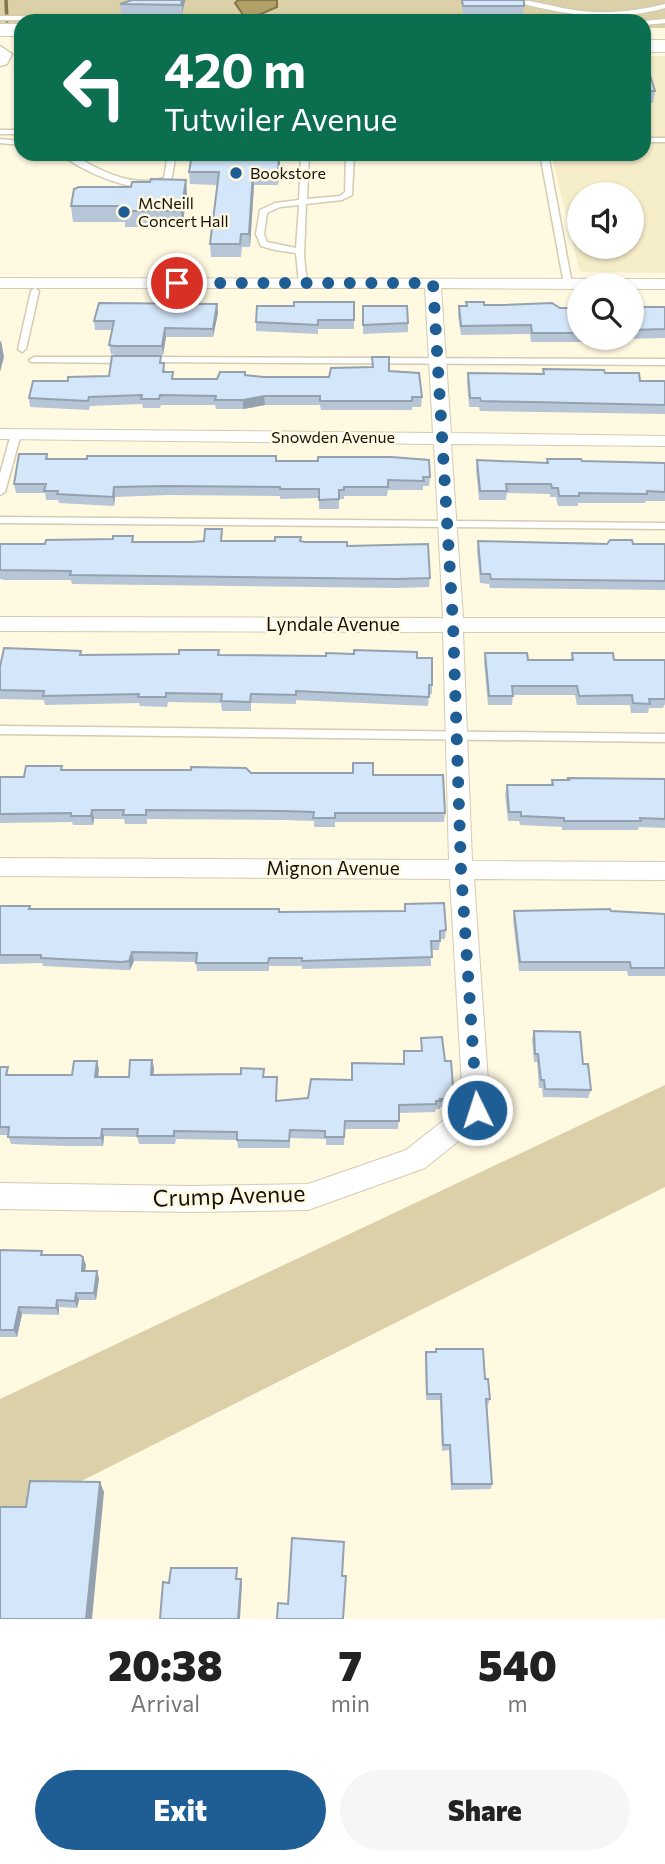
<!DOCTYPE html>
<style>
:root{--surface:#fff;--page:#f6f6f6;--text:#222;--muted:#767676;--accent:#1f5e94}
body{margin:0;font-family:Commissioner,sans-serif;background:var(--page);color:var(--text);height:100vh;display:flex;flex-direction:column;font-size:26px;white-space:nowrap}
*{box-sizing:border-box;margin:0}
p{font-size:23px;color:var(--muted)}
.icon{flex:none;width:38px;height:38px;fill:none;stroke:currentColor;stroke-width:2;stroke-linecap:round;stroke-linejoin:round}
.map{position:relative;height:1619px;overflow:hidden}
.details{display:flex;flex-direction:column;background:var(--surface);flex:1}
.details>*{flex:none}
.banner{position:absolute;left:14px;top:14px;width:637px;height:147px;border-radius:21px;box-shadow:0 2px 5px #0004;background:#0b6e4f;color:#fff;overflow:hidden}
.tools{position:absolute;left:567px;top:182px;display:grid;gap:14px}
.tools a{display:grid;place-items:center;width:77px;height:77px;border-radius:50%;background:var(--surface);box-shadow:0 2px 5px #0004;font-size:35px}
.pin{position:absolute;display:grid;place-items:center;width:60px;height:60px;color:#fff;margin:-30px;border:4px solid #fff;border-radius:50%;box-shadow:0 2px 7px #0007}
.me{position:absolute;width:77px;margin:-38px;rotate:356deg;stroke-linejoin:round;filter:drop-shadow(0 0 5px #0008)}
.turn{display:flex;align-items:center;gap:24px;height:147px;padding:0 35px;font-size:32px}
.turn .icon{width:91px;height:91px;stroke-width:2.5}
.turn b{display:block;font-size:49px;line-height:60px}
.eta{display:flex;justify-content:space-evenly;align-items:center;height:119px;text-align:center}
.eta b{font-size:42px;font-weight:800;line-height:49px}
.primary-button{display:flex;gap:14px;margin-top:auto;padding:14px 35px}
.primary-button a{flex:1;height:80px;border-radius:42px;background:var(--accent);color:#fff;font-size:28px;font-weight:800;line-height:80px;text-align:center}
.primary-button a+a{background:var(--page);color:var(--text)}
.map>svg:first-child{display:block}
.built{fill:#f6edc9;fill-rule:evenodd}
.green{fill:#dbd0a7}
.water{fill:#b1a167;stroke:#82764a;stroke-width:2}
.lines{fill:none;stroke-linecap:round;stroke-linejoin:round}
.stream{stroke:#82764a;stroke-width:3.5}
.service-casing{stroke:#d3ccb1;stroke-width:3}
.minor-casing{stroke:#d3ccb1;stroke-width:2}
.secondary-casing{stroke:#d3ccb1;stroke-width:3}
.primary-casing{stroke:#d3ccb1;stroke-width:2}
.service{fill:#fff;fill-rule:evenodd}
.minor{fill:#fff;fill-rule:evenodd}
.secondary{fill:#fff;fill-rule:evenodd}
.primary{fill:#fff;fill-rule:evenodd}
.wall{fill:#b6c6d6}
.shaded-wall{fill:#94a1ae}
.building{fill:#d4e6f9;stroke:#94a1ae;stroke-width:2}
.route{stroke:#1f5e94;stroke-width:12;stroke-dasharray:0 21.6}
.poi-dot{fill:#1f5e94;stroke:#fff9e2;stroke-width:2.5}
.labels{text-anchor:middle;stroke-width:5;stroke-linejoin:round;paint-order:stroke}
.far-poi-label{font-size:16px;fill:#141108;stroke:#fff9e2;text-anchor:start}
.far-street-label{font-size:16px;fill:#141108;stroke:#fff9e2}
.street-label{font-size:19px;fill:#141108;stroke:#fff9e2}
.near-street-label{font-size:23px;fill:#141108;stroke:#fff9e2}
</style>
<div class="map">
<svg width="665" height="1619" viewBox="0 0 665 1619">
<rect width="100%" height="100%" fill="#fff9e2"/>
<!-- built -->
<path class="built" d="M644,56H665V273L580,272L551,154H644ZM579,194H632V247H579Z"/>
<!-- green -->
<path class="green" d="M0,0H665V28H644V21H21V25L0,24Z
M665,1085V1187L0,1522V1399Z"/>
<!-- water -->
<path class="water" d="M238,0H277V7L256,16H244L235,3Z"/>
<g class="lines">
<!-- stream -->
<path class="stream" d="M6,0L7,21"/>
<defs>
<path id="service" d="M515,0C533,0 550,6 568,9C601,15 633,12 665,4V8C625,19 586,18 546,9C536,7 524,5 515,0Z
M0,16L550,19L553,21L0,20Z
M665,19V23L644,25V21Z
M0,130H21V134H0Z
M644,138H665V142H644Z
M0,139L21,141V145L0,143Z
M60,154C72,154 80,159 91,165C115,177 138,186 164,178L168,154H176L171,181C162,184 153,186 143,187C118,187 80,169 60,154Z
M301,154H309L307,199L340,196L345,192L346,154H354L352,195L342,200L306,204L304,256L307,283L303,286L299,283L296,253L275,250L261,246L256,234L260,210L275,203L299,200ZM299,205L296,248L267,242L264,234L267,213L280,207Z
M540,154H548L572,284L568,287L564,284Z
M35,288L39,291L26,349L22,352L18,349L31,291Z
M34,357H126L131,360L126,363L31,362L29,360Z
M147,357L665,359V365L144,362V358Z
M16,431L21,434L5,492L0,495V474L11,434Z
M0,517L665,523V529L0,523Z
M0,726L665,734V742L0,734Z"/>
<path id="minor" d="M0,278L665,279V289H632V285H579V289L441,288L451,433L665,436V446L451,444L463,618H665V632H463L472,861L665,862V880L474,879L490,1110L486,1119L425,1168L308,1210L190,1212L0,1209V1183L190,1186L308,1184L406,1150L463,1105L450,879L0,876V858L449,860L443,632L0,631V617L443,618L434,444L0,439V429L433,433L425,288H0Z"/>
<path id="secondary" d="M0,46L12,54L7,64L0,66Z"/>
<path id="primary" d="M0,24H21V36H0Z
M644,40H665V52H644Z"/>
</defs>
<!-- service casing -->
<use href="#service" class="service-casing"/>
<!-- minor casing -->
<use href="#minor" class="minor-casing"/>
<!-- secondary casing -->
<use href="#secondary" class="secondary-casing"/>
<!-- primary casing -->
<use href="#primary" class="primary-casing"/>
<!-- service -->
<use href="#service" class="service"/>
<!-- minor -->
<use href="#minor" class="minor"/>
<!-- secondary -->
<use href="#secondary" class="secondary"/>
<!-- primary -->
<use href="#primary" class="primary"/>
</g>
<!-- wall -->
<path class="wall" d="M461,0H524L523,14H463Z
M185,1L182,14H121L120,4Z
M644,59L655,91L653,103H644Z
M280,154L278,185H254L250,247H242L241,257H211L210,244L217,185L190,184L189,172Z
M186,180L187,196L182,227H125V222H73L71,206L150,182Z
M354,302V329H318V334L256,331V322L294,306Z
M466,302L484,305L579,308V338H632V307H665V338L623,339V342H531L530,334L461,335L458,315L459,306H466Z
M217,304L218,313L213,337H166L163,355H115L111,354L109,345L112,330H95L94,321Z
M363,306L408,323V332L363,334Z
M161,356V363H164L165,372L174,379H217L245,375L264,377H329L389,371L422,397L421,407H412V410H321L320,405H265L243,409H216L215,405H161L160,408H143L142,404L90,406L89,410L30,407L29,398L68,381L109,376Z
M543,369L605,373L640,381H665V414L480,411L479,407H469L467,382L468,373L543,374Z
M47,454L48,459L276,461L430,477L429,486H423V490H388L387,496H344V499H339V509H319V498L280,499V496L168,495L115,497L114,506L59,503L58,500H46L45,493H16L14,484Z
M547,459L582,461L665,463V501H646L645,503H578V506H558L556,497H550V494L507,493L506,500H479L476,469L477,460L546,463Z
M133,536L134,542H192L223,541H300L347,546L430,578L429,587L396,588L72,584L71,580H5L0,579V544H45L113,539Z
M478,541L665,544V590L490,588L489,584L480,583L477,551Z
M485,653L528,660H571L572,653L614,660H665V658V704L663,708H649L648,713H631L630,705H577L575,695H513L512,705H488L484,662Z
M82,655H219L417,658L432,685V694H429L428,706L296,700V704L251,703V711H222L221,703L168,702L167,707L140,706L139,703L45,705L44,700L0,699V667Z
M63,770L373,775L445,813L444,822H335V827H314V821L284,820L147,819V824H125L124,819H94L93,825H73L72,822L0,823V777H24Z
M665,779V828L639,827L638,830H562V827L520,825L519,821H508L505,794L507,785H551L552,780Z
M405,904L446,930L445,939H440L439,950H431V966L302,969V966H269V971H197L196,962L134,961L130,970H124L43,966L42,963L0,964V906L31,909L279,912L404,911Z
M514,911H611L665,914V976H628L627,971H519L513,920Z
M534,1031L583,1064L591,1090L588,1098L543,1097L542,1088H539L537,1062H534L532,1039Z
M421,1038L445,1061L454,1099L453,1107H440V1109H436L435,1112L399,1113L398,1129H345L344,1145H326V1139L290,1138V1148H238L237,1140L176,1139L175,1144H139L137,1137L104,1136L103,1146H66L11,1144L8,1135H0V1067L10,1075H72L99,1069L98,1077H129L152,1060L154,1068L153,1075L277,1077V1101L308,1098L352,1080L403,1064L404,1051H421Z
M0,1250L42,1251L43,1255L86,1265L85,1271L99,1278L96,1300H79L77,1308L59,1307V1315L22,1314L17,1337H0Z
M426,1352L485,1379L490,1399L488,1405H486L492,1484L491,1489L451,1490L449,1450L442,1451L440,1400H426L425,1359Z"/>
<!-- shaded-wall -->
<path class="shaded-wall" d="M182,0H186L185,1L182,14Z
M280,154V162L278,185V172Z
M253,172L254,185L250,247L249,234Z
M186,180L187,196L182,227L181,211Z
M217,304L218,313L213,337V329Z
M165,328L166,337L163,355L162,346Z
M1,340L4,357L0,372V343Z
M264,396L265,405L243,409V400Z
M114,487L115,497L114,506L113,497Z
M92,810L94,819L93,825L91,816Z
M132,952L134,961L130,970L129,961Z
M152,1060L154,1068L153,1084L151,1075Z
M97,1061L99,1069L97,1085L95,1077Z
M102,1129L104,1136L103,1146L101,1138Z
M83,1257L86,1265L84,1278L82,1271Z
M97,1271L99,1278L96,1300L94,1293Z
M76,1293L79,1300L77,1308L75,1301Z
M57,1300L59,1307V1315L56,1308Z
M19,1307L22,1314L17,1337L14,1330Z
M100,1482L104,1492L92,1619H86Z
M241,1579L242,1584L240,1619H238Z"/>
<!-- building -->
<path class="building" d="M132,0H182L181,5L120,4Z
M462,0H524V6H463Z
M644,59H645L655,91H644Z
M192,154H279L278,172H253L249,234H241L240,244H210L219,172H189Z
M151,179L186,180L181,211H123L124,206H71L74,189L79,187H131L132,182H150Z
M294,302H354V320H318V325L256,322L257,306H294Z
M466,302H484V305H505L552,303L560,308H579V333H532L531,325L461,326L459,306H467Z
M99,303L217,304L213,329L165,328L162,346H114L109,345L114,321H94Z
M363,306H407L408,323L363,325Z
M632,307H665V329L632,330Z
M112,356H161L160,363H164L163,372H173L172,379H217L220,372H245V375L264,377H329L331,368L373,367L372,357H389V371L419,373L422,397H412V401H320V396H264L243,400H215L216,396L160,395L159,399H141L142,395L89,397L88,401L29,398L33,381H68V377L109,376Z
M543,369L604,370L605,373H639L640,381H665V405L481,401L480,398H470L468,373L544,374Z
M19,454H47L46,459H87V456H276V461H318V457H391L429,460L430,477H423L424,481L388,480V487H344V490H339V499L319,500V489H280V487L167,486L114,487L113,497L57,494L58,491H44L46,484H14Z
M547,459H581L582,461L665,463V492L647,491V494L579,493V496H559L558,488H552L551,484H506L507,491H480L477,460L548,463Z
M205,529H222L221,541H275V537H301L300,541L305,542H347V546L428,544L430,578L396,579L70,575L71,571L0,570V544H45L46,540L113,539V536H133L132,542H192L204,541Z
M610,540H632L633,544H665V581L491,579L490,574H481L478,541L607,544Z
M4,648L81,651L80,655L179,654V650H219L218,655L326,656V653L354,654V650L417,652V658H432V685H429V697L296,691V695L251,694L250,702L221,701L222,694L166,693V697H138L139,694L43,696L44,691L0,690V667Z
M485,653H527L528,660H573L572,653H613L614,660H665V699H649L650,704L633,703L632,695L579,696L577,686H512L513,696H489Z
M353,763H373V775H443L445,813H335V818H313L314,812L283,811L146,810V815H123L124,810H92L91,816H71V813L0,814V777H24L26,766H62L61,770H191V767L246,768L251,773H353Z
M568,778L665,779V819L640,818L641,821H564V818L521,816V812H509L507,785H553L552,780H569Z
M444,903L446,930L440,931V941H431L432,957L302,961V958H269L268,963H196L197,953L132,952L129,961L122,962L41,958V955H0V906H30L29,909H279V912L405,911V904Z
M610,909L611,911L665,914V968H631L630,962H520L514,911Z
M534,1031L580,1032L583,1064H588L591,1090L545,1089L544,1080H541L538,1054H535Z
M442,1037L445,1061H451L454,1099H440L441,1101H436V1104L399,1105V1121H345L344,1137H325V1131L290,1130L289,1141L237,1140V1132L174,1131V1136H137L138,1129H102L101,1138H63L8,1137L9,1127H0V1067H8L6,1075H72L74,1061H97L95,1077H129L130,1060H152L151,1075L241,1074V1068L264,1069L263,1077H277L276,1101L308,1098L311,1079L352,1080V1063L404,1064V1051H422L421,1038Z
M0,1250L42,1251L41,1255H80L83,1257L82,1271H97L94,1293H76L75,1301L57,1300L56,1308L19,1307L14,1330H0Z
M436,1349H483L485,1379H488L490,1399H486L492,1484H452L450,1445H443L441,1394H427L426,1352H436Z
M30,1481L100,1482L86,1619H0V1507H26Z
M292,1538L344,1542L342,1576H346L343,1619H277L278,1603L288,1604Z
M171,1568H237L236,1579H241L238,1619H160L163,1582L169,1583Z"/>
<g class="lines">
<!-- route -->
<path class="route" d="M177,283H433L453,623L461,869L477,1110"/>
</g>
<!-- markers -->
<g class="poi-dot">
<circle cx="236" cy="173" r="7"/>
<circle cx="124" cy="212" r="7"/>
</g>
<g class="labels">
<!-- far-poi labels -->
<g class="far-poi-label">
<text x="250" y="179">Bookstore</text>
<text x="138" y="209">McNeill<tspan x="138" dy="18">Concert Hall</tspan></text>
</g>
<!-- far-street labels -->
<g class="far-street-label">
<text x="333" y="443">Snowden Avenue</text>
</g>
<!-- street labels -->
<g class="street-label">
<text x="333" y="631">Lyndale Avenue</text>
<text x="333" y="875">Mignon Avenue</text>
</g>
<!-- near-street labels -->
<g class="near-street-label">
<text transform="translate(229 1196) rotate(-2)" y="8">Crump Avenue</text>
</g>
</g>
</svg>
<div class="tools">
<a><svg class="icon" aria-label="sound" viewBox="0 0 24 24"><path d="M4 9h4l5-4v14l-5-4H4zM17 9q2 3 0 6"/></svg></a>
<a><svg class="icon" aria-label="search" viewBox="0 0 24 24"><circle cx="10" cy="10" r="6"/><path d="M15 15l6 6"/></svg></a>
</div>
<div class="pin" style="left:177px;top:283px;background:#d93025"><svg class="icon" aria-label="arrive" viewBox="0 0 24 24"><path d="M6 21V4h12l-3 4 3 4H6"/></svg></div>
<svg class="me" style="left:477px;top:1110px" viewBox="-20 -20 40 40"><circle r="17" fill="#1f5e94" stroke="#fff" stroke-width="3"/><path d="M0-11L8 9 0 5-8 9z" fill="#fff"/></svg>
<div class="banner">
<div class="turn"><svg class="icon" aria-label="left" viewBox="0 0 24 24"><path d="M17 20v-9H6M10 6l-5 5 5 5"/></svg><div><b>420 m</b>Tutwiler Avenue</div></div>
</div>
</div>
<section class="details">
<div class="eta">
<div><b>20:38</b><p>Arrival</p></div>
<div><b>7</b><p>min</p></div>
<div><b>540</b><p>m</p></div>
</div>
<div class="primary-button"><a>Exit</a><a>Share</a></div>
</section>
